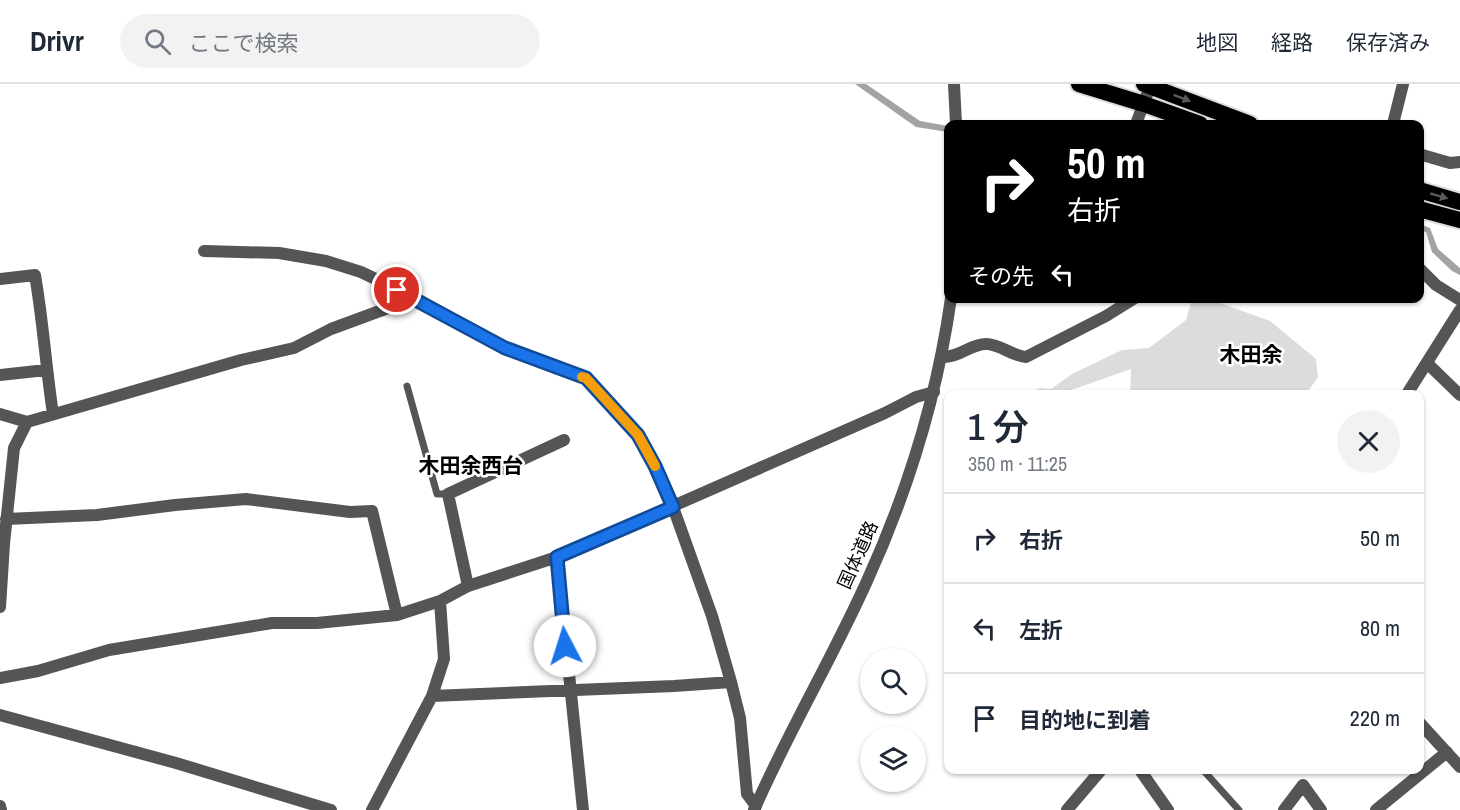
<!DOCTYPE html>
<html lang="ja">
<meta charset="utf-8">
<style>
:root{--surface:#fff;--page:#f2f2f3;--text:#1f2937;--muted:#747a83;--line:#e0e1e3}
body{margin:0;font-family:"Archivo Narrow","Noto Sans JP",sans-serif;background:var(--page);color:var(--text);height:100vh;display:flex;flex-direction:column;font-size:22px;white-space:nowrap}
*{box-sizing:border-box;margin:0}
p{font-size:20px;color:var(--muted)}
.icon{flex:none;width:33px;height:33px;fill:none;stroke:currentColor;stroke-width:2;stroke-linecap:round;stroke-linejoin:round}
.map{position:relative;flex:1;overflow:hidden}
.sheet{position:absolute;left:944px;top:306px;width:480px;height:384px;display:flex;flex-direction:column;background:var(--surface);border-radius:12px;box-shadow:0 2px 4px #0004}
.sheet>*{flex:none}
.hud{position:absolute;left:944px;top:36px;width:480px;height:183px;border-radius:12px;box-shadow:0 2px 4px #0004;background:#000;color:#fff;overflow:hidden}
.buttons{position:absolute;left:860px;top:564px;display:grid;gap:12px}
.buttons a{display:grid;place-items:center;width:66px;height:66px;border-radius:50%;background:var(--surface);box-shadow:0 2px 4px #0004;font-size:30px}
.pin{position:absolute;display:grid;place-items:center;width:51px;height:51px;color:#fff;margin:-26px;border:3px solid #fff;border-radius:50%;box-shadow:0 2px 6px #0007}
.me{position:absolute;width:66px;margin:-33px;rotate:355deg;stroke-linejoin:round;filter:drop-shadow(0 0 4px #0008)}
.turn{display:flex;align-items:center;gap:21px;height:126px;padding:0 24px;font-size:27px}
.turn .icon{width:78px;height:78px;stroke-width:2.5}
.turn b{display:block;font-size:42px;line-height:51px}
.then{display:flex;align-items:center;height:57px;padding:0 24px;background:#0003;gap:12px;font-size:22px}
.round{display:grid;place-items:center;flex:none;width:63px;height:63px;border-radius:32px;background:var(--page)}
.head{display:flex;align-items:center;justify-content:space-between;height:102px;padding:0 24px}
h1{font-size:36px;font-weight:600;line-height:45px}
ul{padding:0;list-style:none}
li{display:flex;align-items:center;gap:18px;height:90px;padding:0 24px;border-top:2px solid var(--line)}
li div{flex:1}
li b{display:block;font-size:22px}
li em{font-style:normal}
header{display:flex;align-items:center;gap:36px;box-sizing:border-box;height:84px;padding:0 30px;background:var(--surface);border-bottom:2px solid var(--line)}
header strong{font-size:28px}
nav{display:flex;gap:33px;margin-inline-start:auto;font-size:21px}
.search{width:420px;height:54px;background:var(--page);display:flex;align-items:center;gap:15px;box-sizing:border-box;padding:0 21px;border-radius:33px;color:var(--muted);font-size:22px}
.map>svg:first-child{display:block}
.green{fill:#dcdcdc}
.water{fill:#a3a3a3}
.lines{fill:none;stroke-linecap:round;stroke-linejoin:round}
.trunk-casing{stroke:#dbdbdb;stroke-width:20}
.service{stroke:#555;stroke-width:7}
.minor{stroke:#555;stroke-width:12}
.tertiary{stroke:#555;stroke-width:12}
.trunk{stroke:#000;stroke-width:16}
.oneway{fill:#595959}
.route-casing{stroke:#114b97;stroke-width:15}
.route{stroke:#1a73e8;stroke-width:10}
.slow{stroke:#f59e0b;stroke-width:10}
.labels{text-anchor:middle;stroke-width:5;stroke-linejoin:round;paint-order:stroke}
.street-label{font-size:18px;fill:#000;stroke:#fff}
.quarter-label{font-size:21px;font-weight:bold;fill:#000;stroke:#fff}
</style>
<header>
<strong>Drivr</strong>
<div class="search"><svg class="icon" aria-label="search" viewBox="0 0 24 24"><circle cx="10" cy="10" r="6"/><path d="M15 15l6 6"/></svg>ここで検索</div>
<nav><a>地図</a><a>経路</a><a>保存済み</a></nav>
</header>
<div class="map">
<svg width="1460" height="726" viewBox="0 0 1460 726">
<rect width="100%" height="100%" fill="#fff"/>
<!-- green -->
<path class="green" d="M1192,215H1209L1270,237L1316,275L1318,293L1306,310H1130L1131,285L1060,310H1035L1033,307L1040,304L1051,305L1072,290L1122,266L1149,264L1186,236Z"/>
<!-- water -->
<path class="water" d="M855,0H866L920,37L948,42V48L916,43Z
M1419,140L1430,144L1438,165L1460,184V191L1452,187L1432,168L1426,148L1419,146Z"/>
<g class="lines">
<defs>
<path id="trunk" d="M1079,0L1144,20L1200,40
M1144,0L1250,40
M1419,106L1460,118
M1419,125L1460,136"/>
</defs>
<!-- trunk casing -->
<use href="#trunk" class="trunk-casing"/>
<!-- service -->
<path class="service" d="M407,302L437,410H448
M1203,686L1239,726"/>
<!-- minor -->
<path class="minor" d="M1136,40L1151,0
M1393,40L1403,0
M1419,70L1450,79L1460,78
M204,167L279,169L326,177L361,188L415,214L505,264L586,294L637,351L655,383L673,423L712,532L731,598L740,634L747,710L756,722
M1419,184L1436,201L1460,216
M0,195L35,191C43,237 46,284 53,330
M941,273C959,274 970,260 986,260C1000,260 1012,272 1026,273L1106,232L1135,214
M1427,279L1460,311
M0,291L46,286
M0,330L27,338L241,276L294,264L331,245L415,214
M6,435L97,431L175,421L246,415L350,428L372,427L397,531
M557,473L583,726
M468,502L448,410L564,356
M0,523L4,460L14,364L27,338
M0,594L38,587L109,566L272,539H317L397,531L440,517L468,502L557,473L885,329L916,313L934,308
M432,612L674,602L731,598
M0,631L176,679L331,726
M1419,638L1460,683
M1140,686L1168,726
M0,722L1,726
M372,726L432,612L444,575L440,517
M1284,726L1303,701L1321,726
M1376,726L1447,668"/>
<!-- tertiary -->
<path class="tertiary" d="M954,0L956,40
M1407,310L1460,226
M754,726C788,648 832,575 867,497C908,407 937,313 951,214
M1067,726L1101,686"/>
<!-- trunk -->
<use href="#trunk" class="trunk"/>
</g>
<!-- one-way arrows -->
<defs><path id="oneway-solid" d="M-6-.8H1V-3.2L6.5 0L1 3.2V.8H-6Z" transform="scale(1.5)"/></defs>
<g class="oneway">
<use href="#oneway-solid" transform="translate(1182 14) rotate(21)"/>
<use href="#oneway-solid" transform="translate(1439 112) rotate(16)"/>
</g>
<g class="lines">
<defs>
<path id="route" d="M397,206L505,264L586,294L638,351L655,382L673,423L557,473L565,562"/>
</defs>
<!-- route casing -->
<use href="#route" class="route-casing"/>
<!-- route -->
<use href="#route" class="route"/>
<!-- slow -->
<path class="slow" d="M582,293L586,294L638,351L655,382"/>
</g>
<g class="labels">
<!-- street labels -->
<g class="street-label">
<text transform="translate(858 471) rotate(-66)" y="6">国体道路</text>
</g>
<!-- quarter labels -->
<g class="quarter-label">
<text x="1251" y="278">木田余</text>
<text x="471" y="389">木田余西台</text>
</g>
</g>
</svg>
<div class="buttons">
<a><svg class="icon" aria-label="search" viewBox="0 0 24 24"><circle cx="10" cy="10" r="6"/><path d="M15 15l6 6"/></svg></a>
<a><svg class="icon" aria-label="layers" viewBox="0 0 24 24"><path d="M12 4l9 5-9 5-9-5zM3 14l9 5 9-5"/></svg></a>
</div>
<div class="pin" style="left:397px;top:206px;background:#d93025"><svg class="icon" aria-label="arrive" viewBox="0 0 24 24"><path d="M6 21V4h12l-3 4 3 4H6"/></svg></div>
<svg class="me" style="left:565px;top:562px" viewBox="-20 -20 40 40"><circle r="19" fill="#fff"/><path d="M0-13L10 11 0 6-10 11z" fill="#1a73e8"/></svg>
<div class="hud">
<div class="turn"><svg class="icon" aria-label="right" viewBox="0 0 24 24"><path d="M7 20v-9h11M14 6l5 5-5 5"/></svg><div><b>50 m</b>右折</div></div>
<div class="then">その先<svg class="icon" aria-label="left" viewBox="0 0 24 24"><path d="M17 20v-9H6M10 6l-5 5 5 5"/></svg></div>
</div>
<section class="sheet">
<div class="head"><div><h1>1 分</h1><p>350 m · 11:25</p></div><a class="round"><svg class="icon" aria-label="close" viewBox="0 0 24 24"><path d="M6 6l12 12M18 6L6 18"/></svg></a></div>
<ul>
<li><svg class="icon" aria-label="right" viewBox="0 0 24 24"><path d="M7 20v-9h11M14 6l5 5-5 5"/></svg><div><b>右折</b></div><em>50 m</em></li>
<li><svg class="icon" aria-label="left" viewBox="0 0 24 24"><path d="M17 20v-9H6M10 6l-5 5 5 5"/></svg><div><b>左折</b></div><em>80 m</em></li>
<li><svg class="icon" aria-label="arrive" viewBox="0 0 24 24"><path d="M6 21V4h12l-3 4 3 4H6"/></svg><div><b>目的地に到着</b></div><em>220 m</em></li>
</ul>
</section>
</div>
